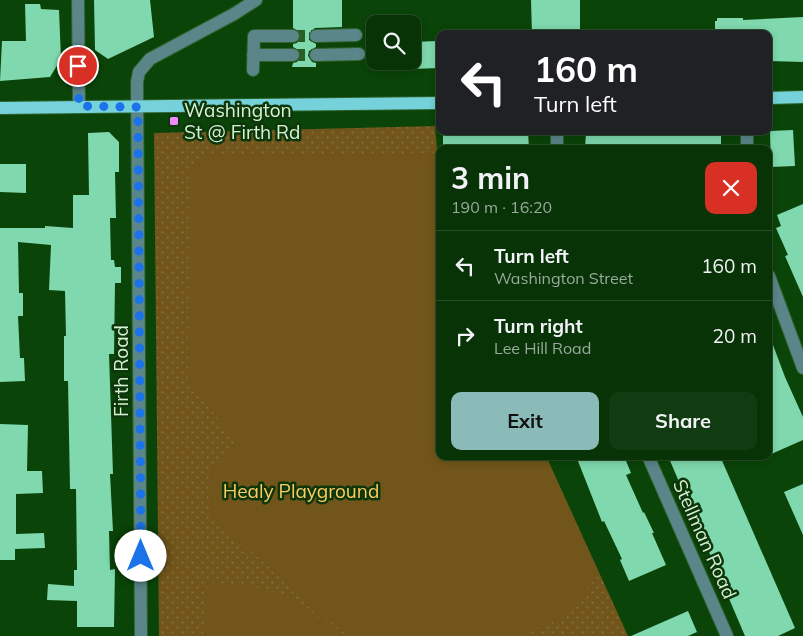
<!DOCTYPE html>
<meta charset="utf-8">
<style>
:root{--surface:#083306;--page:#113b10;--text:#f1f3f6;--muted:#98aa9b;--line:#294e28;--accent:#8bbbb9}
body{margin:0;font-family:Mulish,sans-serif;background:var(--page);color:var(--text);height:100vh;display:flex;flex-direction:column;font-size:19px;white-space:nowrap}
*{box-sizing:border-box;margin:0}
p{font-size:16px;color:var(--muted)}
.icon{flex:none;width:28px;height:28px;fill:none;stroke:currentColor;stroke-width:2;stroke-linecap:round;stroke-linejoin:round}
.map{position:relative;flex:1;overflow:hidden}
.side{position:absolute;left:436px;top:145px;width:336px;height:315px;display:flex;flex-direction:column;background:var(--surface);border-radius:10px;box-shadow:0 2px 8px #0003,0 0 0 1px var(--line)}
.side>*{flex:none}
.hud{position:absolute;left:436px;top:30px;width:336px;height:105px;border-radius:10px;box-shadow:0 2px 8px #0003,0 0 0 1px var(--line);background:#202124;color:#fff;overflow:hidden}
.fabs{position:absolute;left:366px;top:15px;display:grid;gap:10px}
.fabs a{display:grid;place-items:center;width:55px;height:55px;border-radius:10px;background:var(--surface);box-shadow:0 2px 8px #0003,0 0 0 1px var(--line);font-size:25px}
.pin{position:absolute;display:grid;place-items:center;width:42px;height:42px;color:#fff;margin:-21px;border:2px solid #fff;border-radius:50%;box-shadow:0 1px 5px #0007}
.me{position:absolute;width:55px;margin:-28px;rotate:0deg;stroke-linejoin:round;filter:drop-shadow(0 0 4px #0008)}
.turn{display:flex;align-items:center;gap:18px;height:105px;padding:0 15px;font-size:22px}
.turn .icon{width:65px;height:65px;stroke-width:2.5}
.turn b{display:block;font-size:35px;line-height:42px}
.round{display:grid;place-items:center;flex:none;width:52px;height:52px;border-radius:10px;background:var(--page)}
.overview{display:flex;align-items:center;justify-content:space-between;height:85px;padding:0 15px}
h1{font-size:30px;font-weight:700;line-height:38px}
.cta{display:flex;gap:10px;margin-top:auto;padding:10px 15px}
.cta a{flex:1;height:58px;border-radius:10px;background:var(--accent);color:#111;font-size:20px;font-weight:700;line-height:58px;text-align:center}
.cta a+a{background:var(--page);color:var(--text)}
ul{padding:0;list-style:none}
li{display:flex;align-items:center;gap:15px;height:70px;padding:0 15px;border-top:1px solid var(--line)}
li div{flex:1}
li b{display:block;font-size:19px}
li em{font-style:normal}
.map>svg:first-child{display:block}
.grass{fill:url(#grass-dots)}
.garden{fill:#71551a}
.building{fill:#7fd8ae}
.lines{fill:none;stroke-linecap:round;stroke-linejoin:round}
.minor-tunnel{stroke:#285e26;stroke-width:12;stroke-dasharray:12 6;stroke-linecap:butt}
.minor-casing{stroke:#2f632c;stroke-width:14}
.major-casing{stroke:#2f632c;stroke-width:14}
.minor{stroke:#5a8589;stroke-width:12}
.major{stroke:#75d2da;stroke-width:12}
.route{stroke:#1a73e8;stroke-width:9;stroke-dasharray:0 16.2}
.poi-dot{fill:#ec8cfa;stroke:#0d370b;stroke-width:2}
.labels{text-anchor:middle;stroke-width:5;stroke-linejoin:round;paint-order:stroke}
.poi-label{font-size:19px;fill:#d5f2d2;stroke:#0d370b;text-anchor:start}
.street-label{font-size:19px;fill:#d5f2d2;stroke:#0d370b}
.park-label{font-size:19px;fill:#feca61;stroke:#0d370b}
</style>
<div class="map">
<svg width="803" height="636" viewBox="0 0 803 636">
<defs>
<pattern id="grass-dots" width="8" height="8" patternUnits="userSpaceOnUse" patternTransform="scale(1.25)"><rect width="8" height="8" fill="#71551a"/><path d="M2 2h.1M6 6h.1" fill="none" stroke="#846e3a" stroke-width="1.8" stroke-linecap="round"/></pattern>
</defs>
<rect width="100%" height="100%" fill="#0a4408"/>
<!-- grass -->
<path class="grass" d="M435,126L440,186V456H546L628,636H159L154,133Z"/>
<!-- garden -->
<path class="garden" d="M437,153L440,186V456H546L599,575L562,617L519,636H348L211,516V468L237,442L188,380L190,171L207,156Z
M208,582L248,585L294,599L334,630L338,636H203Z"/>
<!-- building -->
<path class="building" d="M94,0H150L154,37L108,59L95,50Z
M293,0H342V27L315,28L309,33V40L316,44V47L309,51L308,56L312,62L316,63V67H292L293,63L297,62L301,55L300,51L293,47V44L297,43L301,36L300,32L293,28Z
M531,0H580V34H532Z
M25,4H40L41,9L59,10L61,59L50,77L0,81L2,41H26Z
M803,17V62L769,61V34H715V21H717V18H743V20Z
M438,41L439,68L412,69V42Z
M793,130L795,166L771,167L770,131Z
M465,131H528L529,149H443V132Z
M665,131H721V149H585L586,132L617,134Z
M109,132L119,142V172H115L116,218H110L111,260H114L115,267H121V283H115L114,354H109L113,474H110L113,531H109L110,570L115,569L114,627H77V601L47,600L48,584L74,586V570H77L76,489H70L68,381H64V336H66L65,291L49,290L51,245L18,242L19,293H23V316H18L20,358H24L25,381L0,382V228H45V226L73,228V195H89L88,133Z
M0,164H26V193L0,192Z
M803,204V297L785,256L788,255L776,228L781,226L777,215Z
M769,337H770L785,377L803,417V440L769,455Z
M0,424L28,425L27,471H42L43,493L16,494V534L44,533L45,548L15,549V560H0Z
M576,456H624L631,473L626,475L643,513L644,512L654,533H652L666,565L629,581L620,560L622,559L604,521L602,522Z
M668,456H720L795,628L778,636H745Z
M803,484V535L784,492Z
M688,611L697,632L688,636H631Z"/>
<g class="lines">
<!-- minor-tunnel -->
<path class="minor-tunnel" d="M293,36H316
M293,55H316"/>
<defs>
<path id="minor" d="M78,0L79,106
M316,36L356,35
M253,55H293
M316,55L359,54
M253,70L254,36H293
M747,131V149
M557,149V131
M769,276L803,368
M648,456L727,636
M141,636L137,82L139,72L150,59L234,14L256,0"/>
<path id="major" d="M769,98L803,97
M0,108L440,103"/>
</defs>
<!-- minor casing -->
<use href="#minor" class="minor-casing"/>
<!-- major casing -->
<use href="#major" class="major-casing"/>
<!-- minor -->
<use href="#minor" class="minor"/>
<!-- major -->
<use href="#major" class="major"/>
</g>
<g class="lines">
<!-- route -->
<path class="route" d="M78,66L79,106L138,107L141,556"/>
</g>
<!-- markers -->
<rect class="poi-dot" x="169" y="116" width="10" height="10" rx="2.5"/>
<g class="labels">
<!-- poi labels -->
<g class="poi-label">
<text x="184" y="117">Washington<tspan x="184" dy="22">St @ Firth Rd</tspan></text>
</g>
<!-- street labels -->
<g class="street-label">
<text transform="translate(121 371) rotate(-90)" y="7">Firth Road</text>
<text transform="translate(705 539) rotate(66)" y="7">Stellman Road</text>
</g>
<!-- park labels -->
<g class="park-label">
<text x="301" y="498">Healy Playground</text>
</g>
</g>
</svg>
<div class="fabs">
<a><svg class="icon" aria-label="search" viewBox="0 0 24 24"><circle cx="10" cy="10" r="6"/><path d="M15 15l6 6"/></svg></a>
</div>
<div class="pin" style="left:78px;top:66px;background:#d93025"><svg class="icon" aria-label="arrive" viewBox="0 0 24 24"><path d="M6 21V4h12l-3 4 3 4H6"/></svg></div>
<svg class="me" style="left:141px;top:556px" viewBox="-20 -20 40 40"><circle r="19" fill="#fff"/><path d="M0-13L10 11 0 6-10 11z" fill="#1a73e8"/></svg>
<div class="hud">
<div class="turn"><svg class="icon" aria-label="left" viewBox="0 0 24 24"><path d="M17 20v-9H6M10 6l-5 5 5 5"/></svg><div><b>160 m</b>Turn left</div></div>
</div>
<section class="side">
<div class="overview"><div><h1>3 min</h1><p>190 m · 16:20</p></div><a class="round" style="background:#d93025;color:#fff"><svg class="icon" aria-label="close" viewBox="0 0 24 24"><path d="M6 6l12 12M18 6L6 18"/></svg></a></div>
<ul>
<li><svg class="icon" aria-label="left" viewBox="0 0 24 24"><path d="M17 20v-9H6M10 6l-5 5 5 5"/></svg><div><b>Turn left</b><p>Washington Street</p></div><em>160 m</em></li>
<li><svg class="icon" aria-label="right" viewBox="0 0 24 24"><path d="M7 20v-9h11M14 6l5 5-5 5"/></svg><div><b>Turn right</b><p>Lee Hill Road</p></div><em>20 m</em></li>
</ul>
<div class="cta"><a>Exit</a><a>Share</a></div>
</section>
</div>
